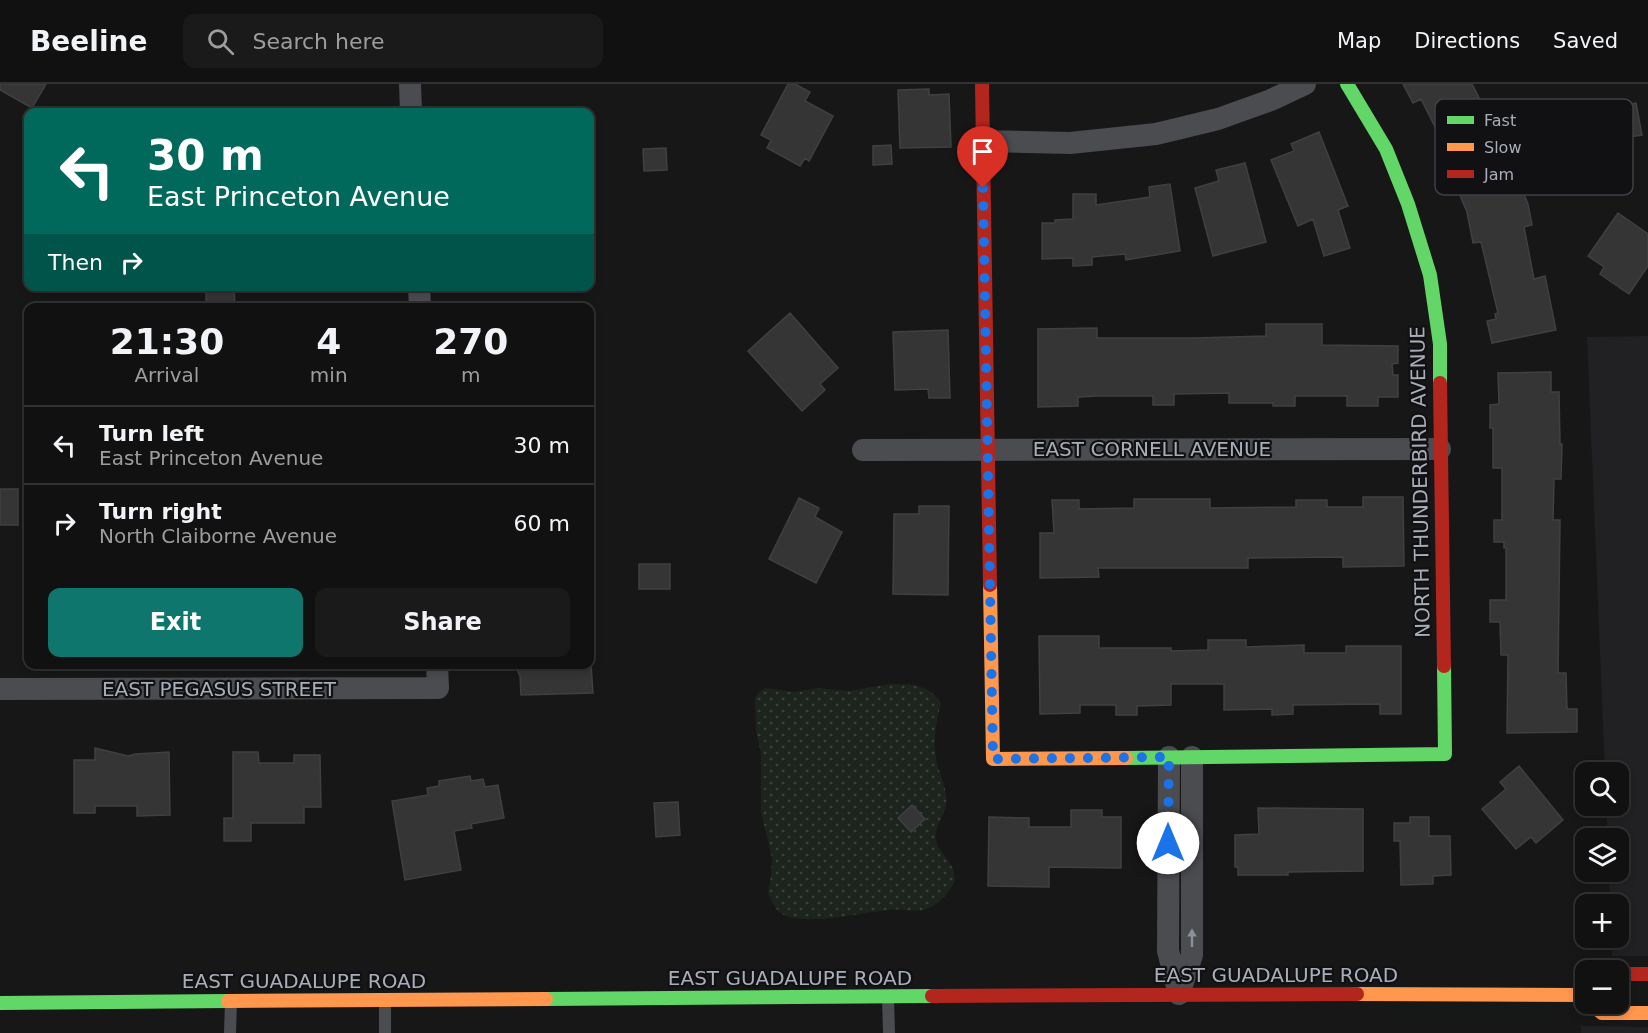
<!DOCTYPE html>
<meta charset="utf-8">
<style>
:root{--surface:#111;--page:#1a1a1a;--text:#f1f3f6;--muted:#9c9d9f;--line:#303131;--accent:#0f766e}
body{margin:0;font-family:"DejaVu Sans",sans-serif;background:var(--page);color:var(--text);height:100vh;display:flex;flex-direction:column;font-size:22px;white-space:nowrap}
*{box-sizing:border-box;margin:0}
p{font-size:20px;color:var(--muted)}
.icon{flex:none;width:33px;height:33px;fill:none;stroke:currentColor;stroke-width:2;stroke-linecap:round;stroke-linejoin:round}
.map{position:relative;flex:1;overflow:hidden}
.side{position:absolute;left:24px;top:219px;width:570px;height:366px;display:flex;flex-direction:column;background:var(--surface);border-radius:12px;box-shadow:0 3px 9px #0003,0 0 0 2px var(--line)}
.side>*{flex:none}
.hud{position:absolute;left:24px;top:24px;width:570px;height:183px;border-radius:12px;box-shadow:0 3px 9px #0003,0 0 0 2px var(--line);background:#00695c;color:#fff;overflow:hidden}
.fabs{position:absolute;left:1575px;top:678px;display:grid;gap:12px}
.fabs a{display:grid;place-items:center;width:54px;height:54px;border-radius:12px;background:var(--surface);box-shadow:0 3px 9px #0003,0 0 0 2px var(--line);font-size:30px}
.pin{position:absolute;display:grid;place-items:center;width:51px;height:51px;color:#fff;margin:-62px -26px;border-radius:50% 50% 50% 0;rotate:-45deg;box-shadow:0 0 6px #0007}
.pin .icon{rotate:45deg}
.me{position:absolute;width:66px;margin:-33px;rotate:0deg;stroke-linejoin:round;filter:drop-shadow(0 0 4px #0008)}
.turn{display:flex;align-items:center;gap:21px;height:126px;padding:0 24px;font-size:27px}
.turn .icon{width:78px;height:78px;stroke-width:2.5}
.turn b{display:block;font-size:42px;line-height:51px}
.then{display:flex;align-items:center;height:57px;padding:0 24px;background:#0003;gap:12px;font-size:22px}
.eta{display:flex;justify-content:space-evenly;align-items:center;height:102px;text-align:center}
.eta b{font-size:36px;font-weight:700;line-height:42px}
.cta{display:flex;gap:12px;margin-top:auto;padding:12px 24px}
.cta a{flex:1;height:69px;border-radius:12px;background:var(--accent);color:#fff;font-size:24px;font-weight:700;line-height:69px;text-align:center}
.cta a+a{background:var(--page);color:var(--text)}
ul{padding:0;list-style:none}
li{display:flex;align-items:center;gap:18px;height:78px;padding:0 24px;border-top:2px solid var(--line)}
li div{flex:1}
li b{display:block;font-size:22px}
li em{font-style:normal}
header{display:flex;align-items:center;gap:36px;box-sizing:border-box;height:84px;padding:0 30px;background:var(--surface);border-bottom:2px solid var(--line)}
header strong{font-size:28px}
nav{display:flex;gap:33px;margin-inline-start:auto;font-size:21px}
.search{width:420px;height:54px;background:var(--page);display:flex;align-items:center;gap:15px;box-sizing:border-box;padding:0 21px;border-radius:12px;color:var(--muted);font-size:22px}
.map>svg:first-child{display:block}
.built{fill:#212123}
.park{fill:url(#park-dots)}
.building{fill:#353536;stroke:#3f4043;stroke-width:1.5}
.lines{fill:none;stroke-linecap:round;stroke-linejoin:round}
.lane{stroke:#4b4c50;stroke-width:12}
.street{stroke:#4b4c50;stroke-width:22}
.fast{stroke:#63d668;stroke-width:14}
.slow{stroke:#ff974d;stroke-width:14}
.jam{stroke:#b3261e;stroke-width:14}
.oneway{fill:#8c9099}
.route{stroke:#1a73e8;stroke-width:10;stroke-dasharray:0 18}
.labels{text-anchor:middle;stroke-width:4.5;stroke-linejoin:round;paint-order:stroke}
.street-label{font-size:20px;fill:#a8adb8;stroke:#111113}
.key{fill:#111113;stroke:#3e4045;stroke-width:1.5}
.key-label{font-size:16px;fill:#a8adb8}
</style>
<header>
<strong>Beeline</strong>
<div class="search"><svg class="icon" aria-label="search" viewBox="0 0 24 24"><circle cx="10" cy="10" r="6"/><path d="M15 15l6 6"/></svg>Search here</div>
<nav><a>Map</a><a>Directions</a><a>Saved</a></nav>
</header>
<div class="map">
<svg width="1648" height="949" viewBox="0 0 1648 949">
<defs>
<pattern id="park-dots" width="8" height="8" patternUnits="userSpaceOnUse" patternTransform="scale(1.5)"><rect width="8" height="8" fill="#1d241e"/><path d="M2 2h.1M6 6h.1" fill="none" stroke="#3b413d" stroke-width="1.8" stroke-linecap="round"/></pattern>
</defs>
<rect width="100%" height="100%" fill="#171717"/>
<!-- built -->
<path class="built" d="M1648,252V872H1612V854H1618V820H1610L1609,788H1618V754H1608L1606,722H1618V688H1605L1587,253Z
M1581,942L1648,943V949H1581Z"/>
<!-- park -->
<path class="park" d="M890,600C911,600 929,600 941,619C936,639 932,658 937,679C940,693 948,705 946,720C945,732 933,744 936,756C939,772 955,776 955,797C948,810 940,820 926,825C914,829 901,824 889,826C864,828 808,842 784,831C776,828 772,817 768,810L771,792L772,774L761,728V669L756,647L755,614L759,608L766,604L793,608L818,604L849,607Z"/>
<!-- building -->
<path class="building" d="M0,0H46L32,24L0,6Z
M788,0H795L810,8L805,17L833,32L809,77L805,74L800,82L767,64L771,56L761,51Z
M1403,0H1472L1491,37L1502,33L1519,74L1510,77L1528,120L1532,141L1524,143L1534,195L1545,192L1556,246L1492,259L1487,237L1496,235L1495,230L1498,229L1481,158L1473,159L1467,128L1438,59L1442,57L1421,15L1413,19Z
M929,5V11L949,10L951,63L900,64L898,6Z
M1636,19L1642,51L1622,54L1626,76L1587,83L1584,65L1575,66L1570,34L1612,27V23Z
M1319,48L1348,122L1338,126L1350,164L1324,172L1313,135L1298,142L1271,76L1294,67L1291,60Z
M891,61L892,80L873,81V62Z
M666,64L667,86L644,87L643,65Z
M1245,79L1266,158L1213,172L1195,104L1219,97L1216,86Z
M1170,100L1180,167L1126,176L1125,170L1092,173V181L1073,182V174L1042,175V139H1055V136L1073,135V110H1096V121L1150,113L1149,103Z
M1618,129L1648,150V182L1629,210L1600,190L1604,183L1588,172Z
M206,202H234L235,224H206Z
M790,229L838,284L820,300L825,306L802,327L748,267Z
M1266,240H1322V261L1398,262V279L1392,280L1393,291H1398V313H1378V322H1347V312H1295V322H1273V319H1229V309L1174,310V321H1153V312H1097L1078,313V322L1038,323V245L1097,244V254H1195L1266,252Z
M948,246L950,314H929L928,305L895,306L893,248Z
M1551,288V308H1559L1560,360H1562L1561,395H1554L1553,436H1560L1558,589H1566L1567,625H1577V648L1507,649L1508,571H1501L1500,538H1490V516H1506V464H1504V458H1494V436H1502V384H1493V344H1490V321L1499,320L1498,289Z
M0,405H18V441H0Z
M1363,413H1403L1404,482L1343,483V473L1248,474V484H1098L1099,493L1040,494V449H1054L1052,416H1079V425L1134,424V415H1210V424L1296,423V416H1327V423H1363Z
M799,414L819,424L815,433L842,448L816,499L769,475Z
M919,422H949L948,511L893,510L894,430H919Z
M639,480H670V505H639Z
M1039,552H1099V564H1171V567L1208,566V556H1246V563L1304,561V569H1346V562H1401V630H1380V620L1293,621V630L1272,631V625L1224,626V600H1171V621L1137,622V631H1116V621H1080V629L1040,630Z
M514,580H591L593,609L521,611L520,592Z
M95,664L128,672L136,670L169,668L170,731L137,732V722H95V729H74V676H95Z
M233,668H258L259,679H294V671H320L321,723H304V739H251V757H224V734H233Z
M1519,682L1563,736L1536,759L1531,753L1516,765L1482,725L1506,705L1500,698Z
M470,692L471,697L483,695L485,703L498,701L504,734L471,740L472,744L454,747L461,786L405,796L392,717L428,711L427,704L439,702V697Z
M678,718L680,751L656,753L654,719Z
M912,721L925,735L911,748L898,734Z
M1258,724L1363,725V787L1288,788V791H1238V783H1235V751L1259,750Z
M1071,726H1102V733H1121V784L1049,783V803L988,802L989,733L1029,734V743H1071Z
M1410,733H1429V752H1450L1451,791L1433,792V800L1401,801L1400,757H1394V739H1410Z"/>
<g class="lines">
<!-- lane -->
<path class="lane" d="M888,914L889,949
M230,949L231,917
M385,949V917"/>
<!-- street -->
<path class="street" d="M410,0L411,28
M982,57L1070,59L1156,50L1218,35L1271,16L1305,0
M419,202L420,224
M863,366L1440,365
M0,605L438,604L437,580
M1169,673L1168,867L1179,910
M1179,910L1192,871V673"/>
<!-- fast -->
<path class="fast" d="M1347,0L1386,65L1408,120L1430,191L1440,260V299
M1126,674L1445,670L1444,582
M546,915L932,912
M0,919L228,917"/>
<!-- slow -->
<path class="slow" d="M990,501L993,675L1126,674
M1357,910L1581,911L1586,915
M228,917L546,915
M1591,920L1602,929H1648"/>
<!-- jam -->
<path class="jam" d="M982,0L990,501
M1440,299L1444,582
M1618,890H1648
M932,912L1357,910"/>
</g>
<!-- one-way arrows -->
<defs><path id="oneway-solid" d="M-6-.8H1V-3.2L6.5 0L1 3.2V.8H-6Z" transform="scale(1.5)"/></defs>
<use class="oneway" href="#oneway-solid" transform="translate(1192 854) rotate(-90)"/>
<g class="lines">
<!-- route -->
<path class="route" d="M983,104L993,675L1169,673L1168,759"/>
</g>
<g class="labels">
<!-- street labels -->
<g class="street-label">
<text x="1152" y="372">EAST CORNELL AVENUE</text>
<text transform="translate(1420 398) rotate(-91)" y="7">NORTH THUNDERBIRD AVENUE</text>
<text x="219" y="612">EAST PEGASUS STREET</text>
<text x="1276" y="898">EAST GUADALUPE ROAD</text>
<text x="790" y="901">EAST GUADALUPE ROAD</text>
<text x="304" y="904">EAST GUADALUPE ROAD</text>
</g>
</g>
<!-- legend -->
<rect x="1435" y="15" width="198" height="96" rx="9" class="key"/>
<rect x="1447" y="32" width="27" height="8" fill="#63d668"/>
<rect x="1447" y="59" width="27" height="8" fill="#ff974d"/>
<rect x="1447" y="86" width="27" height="8" fill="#b3261e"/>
<g class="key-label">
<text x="1484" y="42">Fast</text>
<text x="1484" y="69">Slow</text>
<text x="1484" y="96">Jam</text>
</g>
</svg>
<div class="fabs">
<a><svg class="icon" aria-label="search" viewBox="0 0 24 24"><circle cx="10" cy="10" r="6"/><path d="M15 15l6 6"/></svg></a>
<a><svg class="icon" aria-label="layers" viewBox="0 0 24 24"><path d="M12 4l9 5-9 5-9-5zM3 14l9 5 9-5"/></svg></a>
<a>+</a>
<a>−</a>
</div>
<div class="pin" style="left:983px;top:104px;background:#d93025"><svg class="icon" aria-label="arrive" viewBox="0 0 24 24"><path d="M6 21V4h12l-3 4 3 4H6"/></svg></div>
<svg class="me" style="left:1168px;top:759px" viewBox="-20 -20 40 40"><circle r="19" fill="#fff"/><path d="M0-13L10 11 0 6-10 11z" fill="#1a73e8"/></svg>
<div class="hud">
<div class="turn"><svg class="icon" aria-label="left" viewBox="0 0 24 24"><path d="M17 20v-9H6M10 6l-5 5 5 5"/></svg><div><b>30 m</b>East Princeton Avenue</div></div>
<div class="then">Then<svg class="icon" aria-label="right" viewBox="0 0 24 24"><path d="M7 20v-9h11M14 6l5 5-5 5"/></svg></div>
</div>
<section class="side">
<div class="eta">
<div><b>21:30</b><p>Arrival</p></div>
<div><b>4</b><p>min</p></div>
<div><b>270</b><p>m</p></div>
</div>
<ul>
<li><svg class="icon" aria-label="left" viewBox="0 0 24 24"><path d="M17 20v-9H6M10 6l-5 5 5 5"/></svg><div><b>Turn left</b><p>East Princeton Avenue</p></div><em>30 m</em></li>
<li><svg class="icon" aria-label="right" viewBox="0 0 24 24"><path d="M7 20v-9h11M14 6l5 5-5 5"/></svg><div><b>Turn right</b><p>North Claiborne Avenue</p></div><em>60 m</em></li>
</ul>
<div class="cta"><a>Exit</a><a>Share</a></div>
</section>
</div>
